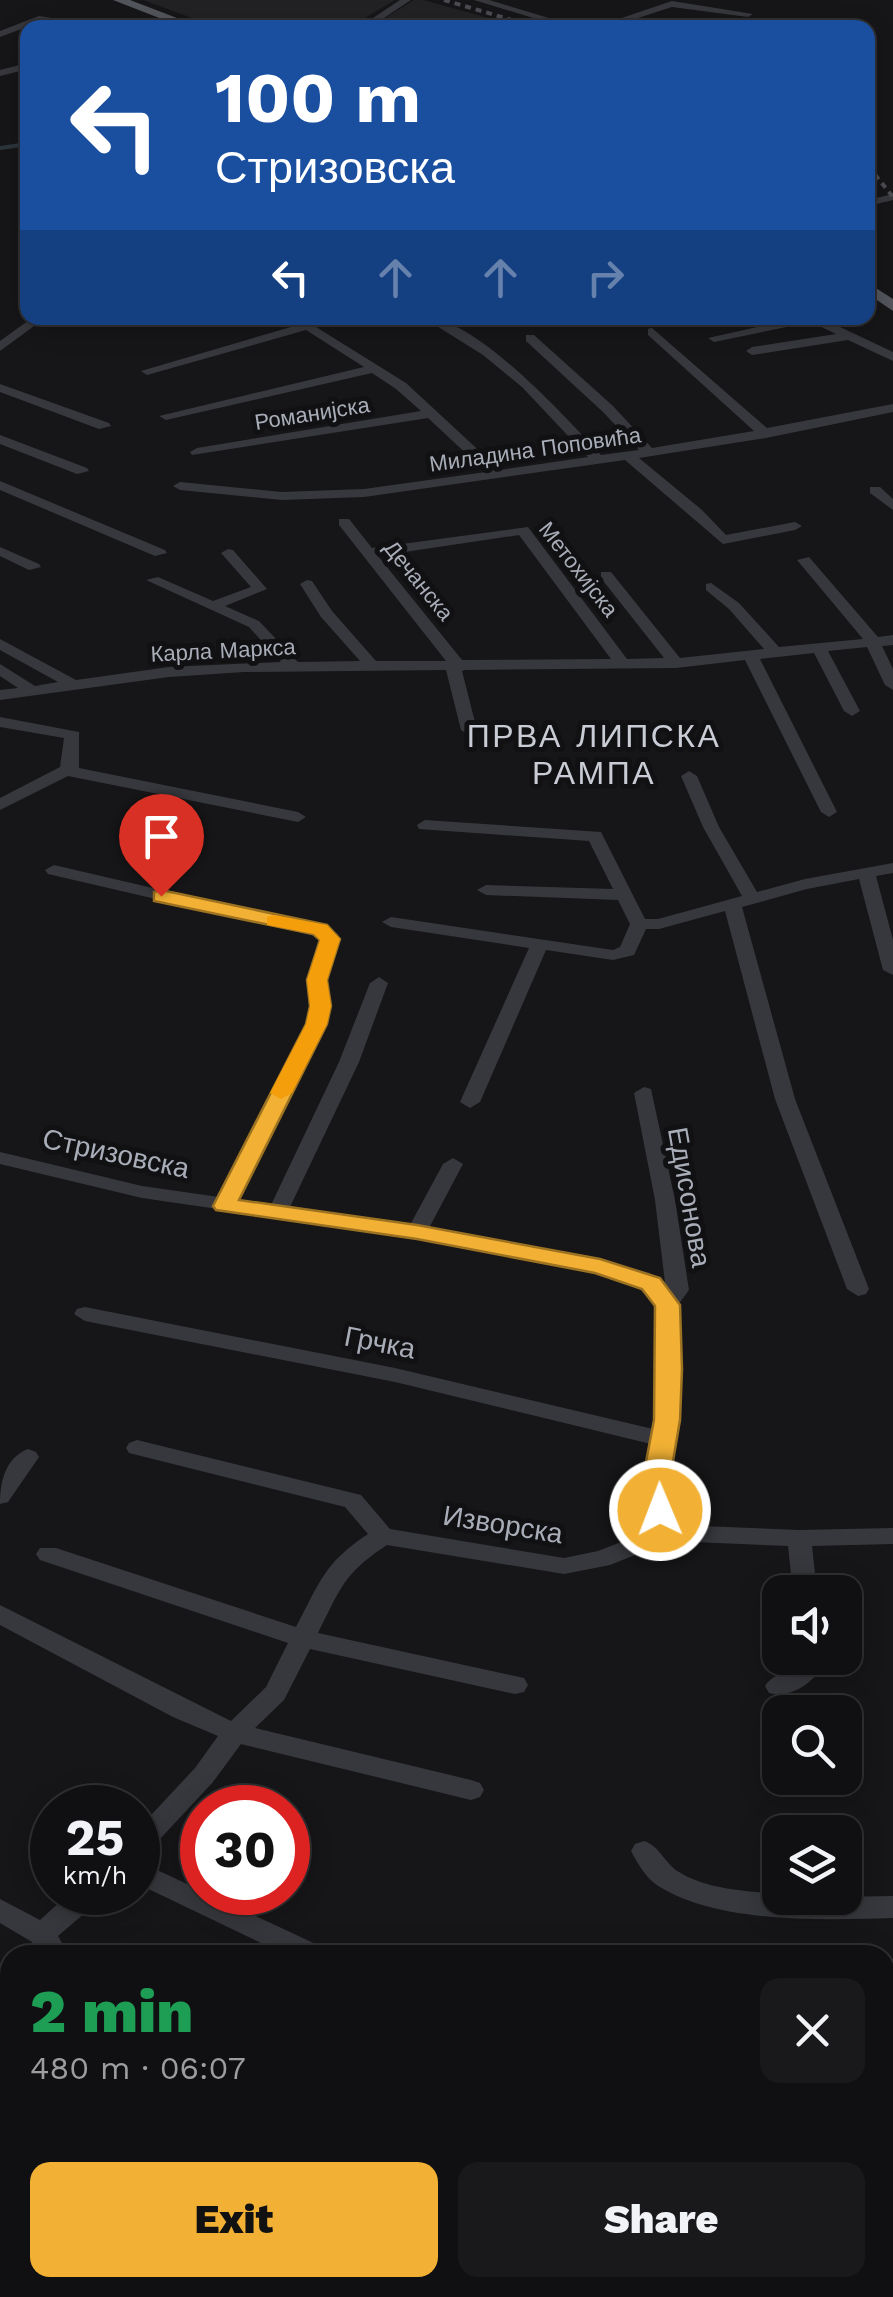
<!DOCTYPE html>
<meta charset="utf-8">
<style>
:root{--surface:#101012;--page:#19191b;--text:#f1f3f6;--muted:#9c9d9f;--line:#303032;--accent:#f2b134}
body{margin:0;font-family:"Work Sans",sans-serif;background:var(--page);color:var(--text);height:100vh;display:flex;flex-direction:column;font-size:38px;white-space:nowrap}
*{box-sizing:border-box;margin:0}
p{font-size:32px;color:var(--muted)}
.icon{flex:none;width:55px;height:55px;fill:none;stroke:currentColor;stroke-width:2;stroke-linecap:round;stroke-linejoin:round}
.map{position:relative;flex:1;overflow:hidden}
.sheet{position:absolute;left:0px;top:1945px;width:895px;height:352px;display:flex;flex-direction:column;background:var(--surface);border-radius:30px 30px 0 0;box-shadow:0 5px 25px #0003,0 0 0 2px var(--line)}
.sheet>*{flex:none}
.top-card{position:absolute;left:20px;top:20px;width:855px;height:305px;border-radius:20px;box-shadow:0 5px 25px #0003,0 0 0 2px var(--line);background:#1a4fa0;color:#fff;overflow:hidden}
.tools{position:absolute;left:762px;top:1575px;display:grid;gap:20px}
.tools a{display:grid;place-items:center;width:100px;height:100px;border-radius:20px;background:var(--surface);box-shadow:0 5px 25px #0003,0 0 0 2px var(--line);font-size:50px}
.speed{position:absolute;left:30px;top:1785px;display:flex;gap:20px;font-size:50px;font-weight:700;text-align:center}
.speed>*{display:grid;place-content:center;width:130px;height:130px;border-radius:50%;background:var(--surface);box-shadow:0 5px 25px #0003,0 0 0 2px var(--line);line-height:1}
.speed small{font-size:25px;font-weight:400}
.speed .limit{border:15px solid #d22;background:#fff;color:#111}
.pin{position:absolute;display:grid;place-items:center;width:85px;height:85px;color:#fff;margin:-102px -42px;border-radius:50% 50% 50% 0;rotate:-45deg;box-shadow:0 0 10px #0007}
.pin .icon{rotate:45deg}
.me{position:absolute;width:110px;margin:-55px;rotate:359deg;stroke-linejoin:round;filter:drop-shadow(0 0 8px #0008)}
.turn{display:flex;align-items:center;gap:35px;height:210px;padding:0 30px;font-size:45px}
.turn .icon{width:130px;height:130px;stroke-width:2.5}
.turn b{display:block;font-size:70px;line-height:85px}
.lanes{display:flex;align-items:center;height:95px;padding:0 30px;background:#0003;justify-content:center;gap:50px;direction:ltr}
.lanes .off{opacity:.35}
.round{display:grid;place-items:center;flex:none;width:105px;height:105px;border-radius:20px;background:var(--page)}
.head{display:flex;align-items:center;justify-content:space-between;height:170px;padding:0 30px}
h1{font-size:60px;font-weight:800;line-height:75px;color:#1e9e55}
.cta{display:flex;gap:20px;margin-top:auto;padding:20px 30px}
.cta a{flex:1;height:115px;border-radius:20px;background:var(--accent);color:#111;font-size:40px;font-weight:800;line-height:115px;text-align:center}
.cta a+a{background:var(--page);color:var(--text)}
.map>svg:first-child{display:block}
.built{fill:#222225}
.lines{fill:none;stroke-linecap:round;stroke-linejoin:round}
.stream{stroke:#2c353c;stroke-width:4}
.minor{fill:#37383d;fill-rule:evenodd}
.major{fill:#53555c;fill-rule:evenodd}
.rail{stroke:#4a4c52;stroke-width:4;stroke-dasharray:6 5;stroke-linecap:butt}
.route{fill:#f2b134;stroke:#9d7322;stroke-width:2.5}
.slow{fill:#f59e0b}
.labels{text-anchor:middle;stroke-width:10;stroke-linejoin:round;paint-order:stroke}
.far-street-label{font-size:22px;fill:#a8adb8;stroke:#111113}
.street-label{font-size:28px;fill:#a8adb8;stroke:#111113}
.quarter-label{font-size:32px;letter-spacing:2.5px;fill:#c9ccd4;stroke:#111113}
</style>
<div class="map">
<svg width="893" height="2297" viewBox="0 0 893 2297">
<rect width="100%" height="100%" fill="#161618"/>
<!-- built -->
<path class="built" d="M143,0H395L350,27L219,28Z
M414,0H423L522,27L369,28Z"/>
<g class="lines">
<!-- stream -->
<path class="stream" d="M0,148L28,144"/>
<!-- minor -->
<path class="minor" d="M400,0H411L369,28H358Z
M474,0H489L582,28H566Z
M672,1L753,14L748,17L672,7L607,28H592Z
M39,16L96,25L100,28L40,22L0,37V31Z
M28,63V69L0,76V70Z
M893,194V200L868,206V200Z
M32,318H45L0,351V341Z
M424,318C474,315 567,419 601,455L639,450L603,412L526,341V335H534L613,406L652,448L754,431L648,335V329L652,328L767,428L893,404V412L766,438L639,458L702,510L726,535L795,522L802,526L795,530L723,544L625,460L364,497L282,500L180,490L173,486L180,482L282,492L364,489L486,472L428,418L192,455L190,452L197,448L421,411L396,389L372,373L166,420L159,416L364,367L306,330L147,375L141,371L308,322L406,383L500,470L588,457L522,387L483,355Z
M797,318H821L893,352V361L848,340L752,355L746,351L752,347L836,334L811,322L714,342L708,338Z
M0,384L109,423L111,426L99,429L0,392Z
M0,435L87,468L89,471L77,474L0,444Z
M0,481L165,550L167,553L155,556L0,490Z
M870,487H880L893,499V510L870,493Z
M339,519H349L372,548L528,527L627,659L664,658L601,578V572H611L680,658L764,649L729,609L706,590V584L711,583L739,603L779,647L863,639L797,560L809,557L878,637L893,635V645L882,646L893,669V690L885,685L867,647L828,651L860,711L852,716L844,711L814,653L760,659L837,812L829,817L821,812L745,660L676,668L465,670L462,671L477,730L469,735L461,730L446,670L244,672L169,677L0,700V690L18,688L0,676V664L35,686L58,682L0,650V639L76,680L169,667L281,662L249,627L146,580L158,577L213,601L251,587L221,553L228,549L233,550L267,589L225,606L259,621L298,662L360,661L321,617L300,584L307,580L312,581L332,611L376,661H446L339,525ZM519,535L611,659L462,660L378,556Z
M0,547L39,564L41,567L29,570L0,556Z
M0,717L79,732V768L298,812L306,817L298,822L68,776L0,810V798L60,767L64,738L0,727Z
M689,771L697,776L719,827L757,892L805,879L893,863V873L876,876L893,940V975L883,970L859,879L807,889L742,907L795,1099L869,1289L866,1294L858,1296L847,1289L775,1099L725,911L659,929H646L634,955L613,960L546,950L480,1102L470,1108L460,1102L529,948L391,927L382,922L391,917L613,950L620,947L630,924L618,900L486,895L477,890L486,885L613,889L589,841L419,829L417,825L425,820L601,832L645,919H658L742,896L703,827L681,776Z
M54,865L329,929L338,934L326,980L329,1006L326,1023L238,1200L271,1205L339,1062L370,983L379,977L388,983L359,1062L290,1207L410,1225L443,1164L453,1158L463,1164L429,1228L600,1260L650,1273L666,1291L655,1200L634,1093L644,1087L651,1089L675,1200L689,1290L678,1305L681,1369L669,1496L677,1525L799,1530L893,1528V1544L812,1546L817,1592H793L788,1546L670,1541L610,1565L564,1574L387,1545C343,1574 341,1588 318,1633L515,1676L524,1678L528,1685L524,1692L515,1694L310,1649L284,1700L255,1728L471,1780L480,1783L484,1790L480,1797L471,1800L241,1744L213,1782L147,1853L138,1856V1829L195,1768L218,1736L173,1717L0,1625V1605L231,1721L266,1687L288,1643L40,1560L36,1554L40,1548H56L296,1627C320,1582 324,1563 368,1534L345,1507L129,1453L126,1448L129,1443L137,1440L361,1495L390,1529L564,1558L598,1551L655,1529L645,1496L651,1444L395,1382L85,1321L74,1314L77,1309L85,1307L395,1368L653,1429L659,1369L656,1306L634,1283L599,1273L417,1238L142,1198L0,1164V1152L142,1186L219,1197L308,1023L311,1006L308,980L319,937L48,874L45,870Z
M28,1449L36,1452L39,1457L8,1502L0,1504C0,1482 5,1458 28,1449Z
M804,1658H828C818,1678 794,1700 769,1693L765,1686C774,1671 796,1674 804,1658Z
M644,1841C660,1846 664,1863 679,1872C708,1890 747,1891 780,1894V1898L893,1896V1918C825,1920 720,1924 660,1887C647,1880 638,1864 631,1851L635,1844Z
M138,1861L322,1947L326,1955H286L138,1884Z
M71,1892H103L100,1900L58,1936L69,1955H40L32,1942L0,1923V1899L40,1920Z
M407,2288H439L443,2297H411Z
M608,2288H640L644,2297H612Z"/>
<!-- major -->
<path class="major" d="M113,0H130L203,28H185Z
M868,283L893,299V311L868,294Z"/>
<!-- rail -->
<path class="rail" d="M444,0L539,28
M868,166L893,197"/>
</g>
<!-- route -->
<path class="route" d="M161,890L327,925L340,939L327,980L331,1006L327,1024L239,1200L417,1225L600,1259L660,1278L680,1305L682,1369L680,1420L672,1467L674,1510L670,1517H651L647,1510L645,1467L654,1420L655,1306L642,1289L595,1273L417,1239L216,1210L213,1206L306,1024L310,1006L307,980L320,940L313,934L154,901V892Z"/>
<!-- slow -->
<path class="slow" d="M274,915L327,925L340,939L327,980L331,1006L327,1024L292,1093L281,1099L270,1093L306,1024L310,1006L307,980L320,940L314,934L267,925V917Z"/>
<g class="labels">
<!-- far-street labels -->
<g class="far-street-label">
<text transform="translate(312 413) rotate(-9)" y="8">Романијска</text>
<text transform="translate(535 449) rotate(-8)" y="8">Миладина Поповића</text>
<text transform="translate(579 569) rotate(52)" y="8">Метохијска</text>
<text transform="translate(419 580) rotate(51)" y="8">Дечанска</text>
<text transform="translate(223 650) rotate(-3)" y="8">Карла Маркса</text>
</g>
<!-- street labels -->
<g class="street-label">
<text transform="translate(116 1153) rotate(12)" y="10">Стризовска</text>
<text transform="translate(690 1197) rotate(80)" y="10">Едисонова</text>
<text transform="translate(380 1342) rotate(11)" y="10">Грчка</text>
<text transform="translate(503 1524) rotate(9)" y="10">Изворска</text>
</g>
<!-- quarter labels -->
<g class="quarter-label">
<text x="594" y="747">ПРВА ЛИПСКА<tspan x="594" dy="37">РАМПА</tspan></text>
</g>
</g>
</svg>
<div class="tools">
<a><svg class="icon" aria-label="sound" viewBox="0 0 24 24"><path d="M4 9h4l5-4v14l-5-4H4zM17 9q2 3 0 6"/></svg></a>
<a><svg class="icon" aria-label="search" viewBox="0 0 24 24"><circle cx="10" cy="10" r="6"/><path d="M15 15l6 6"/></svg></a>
<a><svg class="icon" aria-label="layers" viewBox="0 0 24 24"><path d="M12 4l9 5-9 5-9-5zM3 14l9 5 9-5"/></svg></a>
</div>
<div class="speed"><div>25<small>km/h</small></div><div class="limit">30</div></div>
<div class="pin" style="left:161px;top:896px;background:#d93025"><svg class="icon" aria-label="arrive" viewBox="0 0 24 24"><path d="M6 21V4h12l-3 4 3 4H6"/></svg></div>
<svg class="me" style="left:660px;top:1510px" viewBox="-20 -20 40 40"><circle r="17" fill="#f2b134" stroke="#fff" stroke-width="3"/><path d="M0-11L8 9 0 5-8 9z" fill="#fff"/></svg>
<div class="top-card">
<div class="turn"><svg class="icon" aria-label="left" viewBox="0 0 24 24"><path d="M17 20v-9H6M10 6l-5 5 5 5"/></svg><div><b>100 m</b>Стризовска</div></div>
<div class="lanes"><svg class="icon" aria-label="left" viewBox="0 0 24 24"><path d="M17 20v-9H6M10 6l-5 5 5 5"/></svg><svg class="icon off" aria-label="ahead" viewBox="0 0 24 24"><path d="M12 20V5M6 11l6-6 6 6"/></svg><svg class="icon off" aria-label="ahead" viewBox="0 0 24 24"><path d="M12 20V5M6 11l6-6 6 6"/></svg><svg class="icon off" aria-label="right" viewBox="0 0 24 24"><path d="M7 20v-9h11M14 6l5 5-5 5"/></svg></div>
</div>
<section class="sheet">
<div class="head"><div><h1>2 min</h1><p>480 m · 06:07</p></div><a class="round"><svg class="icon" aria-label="close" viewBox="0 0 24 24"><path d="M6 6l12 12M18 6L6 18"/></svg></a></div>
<div class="cta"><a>Exit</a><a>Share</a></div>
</section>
</div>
